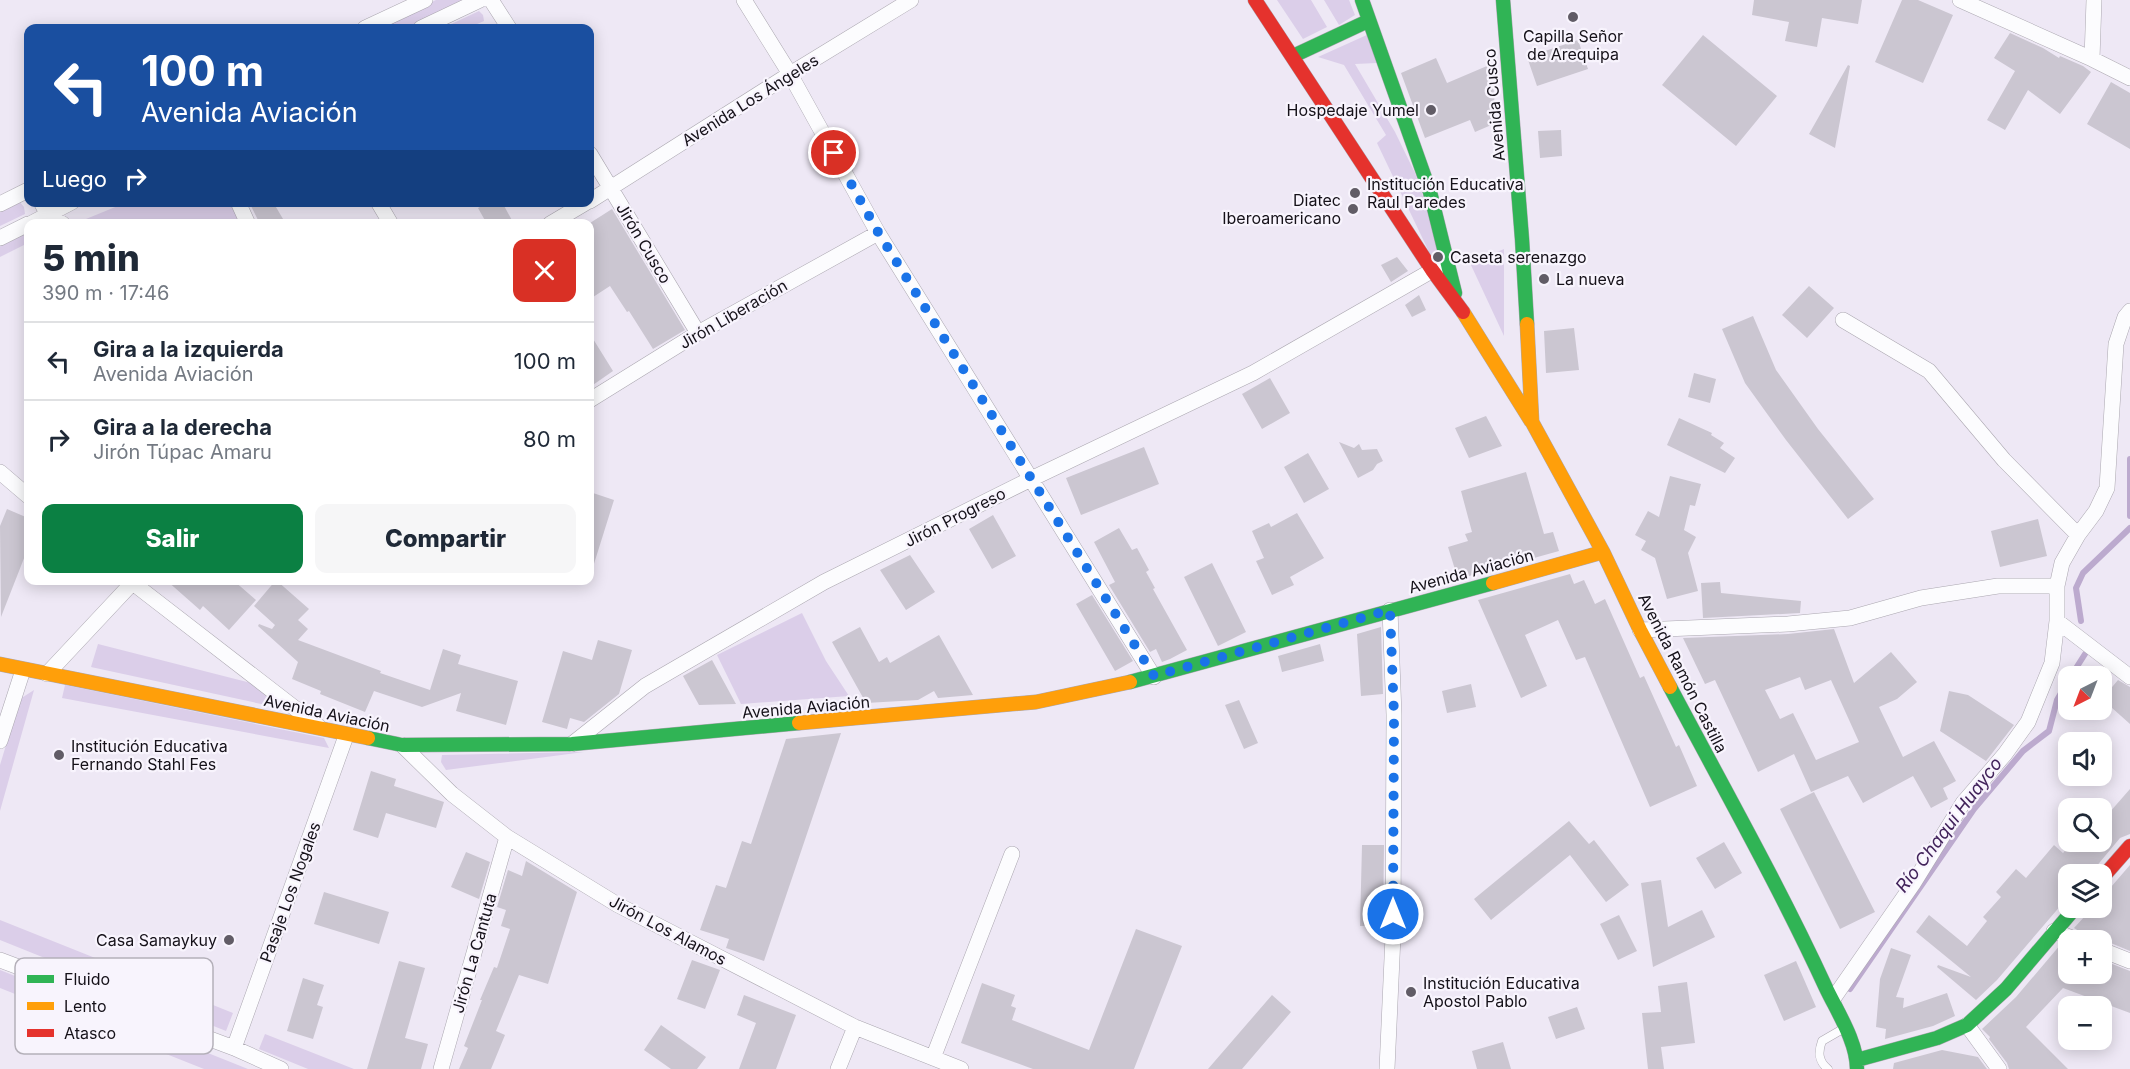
<!DOCTYPE html>
<html lang="es">
<meta charset="utf-8">
<style>
:root{--surface:#fff;--page:#f6f6f7;--text:#1f2937;--muted:#747a83;--line:#e0e1e3;--accent:#0b8043}
body{margin:0;font-family:Inter,sans-serif;background:var(--page);color:var(--text);height:100vh;display:flex;flex-direction:column;font-size:22px;white-space:nowrap}
*{box-sizing:border-box;margin:0}
p{font-size:20px;color:var(--muted)}
.icon{flex:none;width:33px;height:33px;fill:none;stroke:currentColor;stroke-width:2;stroke-linecap:round;stroke-linejoin:round}
.map{position:relative;flex:1;overflow:hidden}
.sheet{position:absolute;left:24px;top:219px;width:570px;height:366px;display:flex;flex-direction:column;background:var(--surface);border-radius:12px;box-shadow:0 3px 15px #0003}
.sheet>*{flex:none}
.top-card{position:absolute;left:24px;top:24px;width:570px;height:183px;border-radius:12px;box-shadow:0 3px 15px #0003;background:#1a4fa0;color:#fff;overflow:hidden}
.needle{width:39px;rotate:222deg}
.tools{position:absolute;left:2058px;top:666px;display:grid;gap:12px}
.tools a{display:grid;place-items:center;width:54px;height:54px;border-radius:12px;background:var(--surface);box-shadow:0 3px 15px #0003;font-size:30px}
.pin{position:absolute;display:grid;place-items:center;width:51px;height:51px;color:#fff;margin:-26px;border:3px solid #fff;border-radius:50%;box-shadow:0 2px 6px #0007}
.me{position:absolute;width:66px;margin:-33px;rotate:0deg;stroke-linejoin:round;filter:drop-shadow(0 0 4px #0008)}
.turn{display:flex;align-items:center;gap:21px;height:126px;padding:0 18px;font-size:27px}
.turn .icon{width:78px;height:78px;stroke-width:2.5}
.turn b{display:block;font-size:42px;line-height:51px}
.then{display:flex;align-items:center;height:57px;padding:0 18px;background:#0003;gap:12px;font-size:22px}
.round{display:grid;place-items:center;flex:none;width:63px;height:63px;border-radius:12px;background:var(--page)}
.head{display:flex;align-items:center;justify-content:space-between;height:102px;padding:0 18px}
h1{font-size:36px;font-weight:800;line-height:45px}
.primary-button{display:flex;gap:12px;margin-top:auto;padding:12px 18px}
.primary-button a{flex:1;height:69px;border-radius:12px;background:var(--accent);color:#fff;font-size:24px;font-weight:800;line-height:69px;text-align:center}
.primary-button a+a{background:var(--page);color:var(--text)}
ul{padding:0;list-style:none}
li{display:flex;align-items:center;gap:18px;height:78px;padding:0 18px;border-top:2px solid var(--line)}
li div{flex:1}
li b{display:block;font-size:22px}
li em{font-style:normal}
.map>svg:first-child{display:block}
.green{fill:#dbcee9}
.lines{fill:none;stroke-linecap:round;stroke-linejoin:round}
.stream{stroke:#bcaace;stroke-width:6}
.building{fill:#cbc6d1;fill-rule:evenodd}
.lane-casing{stroke:#aba7b0;stroke-width:9}
.street-casing{stroke:#aba7b0;stroke-width:16}
.fast-casing{stroke:#aba7b0;stroke-width:15}
.slow-casing{stroke:#aba7b0;stroke-width:15}
.jam-casing{stroke:#aba7b0;stroke-width:15}
.lane{stroke:#fcfcfe;stroke-width:8}
.street{stroke:#fcfcfe;stroke-width:15}
.fast{stroke:#30b455;stroke-width:14}
.slow{stroke:#ff9f0a;stroke-width:14}
.jam{stroke:#e5322d;stroke-width:14}
.route{stroke:#1a73e8;stroke-width:10;stroke-dasharray:0 18}
.poi-dot{fill:#615c66;stroke:#f8f4fd;stroke-width:2}
.labels{text-anchor:middle;stroke-width:4.5;stroke-linejoin:round;paint-order:stroke}
.poi-label{font-size:16px;fill:#151119;stroke:#f8f4fd;text-anchor:start}
.street-label{font-size:16px;fill:#151119;stroke:#f8f4fd}
.water-label{font-size:18px;font-style:italic;fill:#42235b;stroke:#f8f4fd}
.key{fill:#f8f4fd;stroke:#b4b0b9;stroke-width:1.5}
.key-label{font-size:16px;fill:#151119}
</style>
<div class="map">
<svg width="2130" height="1069" viewBox="0 0 2130 1069">
<rect width="100%" height="100%" fill="#eee8f5"/>
<!-- green -->
<path class="green" d="M436,0H469L410,28H377Z
M1277,0H1311L1327,27L1303,39Z
M1324,0H1349L1355,15L1339,25Z
M479,11L483,15L484,21L468,28H443Z
M1369,34L1377,63L1355,64L1395,132L1415,173L1442,252L1431,256L1377,143L1386,135L1344,65L1318,57Z
M19,201L24,207L25,214L0,226V210Z
M232,202L243,223L94,224L86,219L125,203Z
M28,227V243L0,257V241Z
M1504,249V336L1470,263Z
M802,613L826,661L849,696L741,704L717,655Z
M98,644L251,683L289,710L91,667Z
M65,685L324,738L329,748L62,698Z
M34,690L0,811V765L20,699Z
M584,752L446,770L441,762L442,755Z
M0,920L233,1013L226,1031L0,940Z
M0,970L248,1069H204L0,988Z
M265,1034L354,1069H308L259,1049Z"/>
<g class="lines">
<!-- stream -->
<path class="stream" d="M2130,459V516
M2081,621L2076,588L2083,573L2130,528
M2071,676L2085,654
M1850,989L1974,809L2023,751L2049,731L2057,700L2068,681"/>
</g>
<!-- building -->
<path class="building" d="M1754,0H1862L1858,24L1822,18L1817,47L1785,41L1789,22L1752,15Z
M1902,0H1918L1953,15L1923,83L1875,62Z
M2010,33L2043,48L2059,58L2060,56L2083,66L2091,72L2060,114L2028,90L2005,130L1987,120L2015,71L1994,58Z
M1703,35L1777,96L1736,146L1662,85Z
M1578,40L1588,69L1537,86L1527,57Z
M1436,58L1447,83L1487,66L1493,81L1496,123L1475,132L1470,120L1425,138L1401,73Z
M1848,65L1850,66L1835,148L1809,134Z
M2111,82L2130,93V149L2087,124Z
M1561,130L1562,156L1540,158L1538,131Z
M249,202H273L286,224H260Z
M489,202H502L514,224H487L478,208Z
M612,209L685,330L653,349L629,311L627,312L610,286L590,299V223Z
M1397,257L1408,271L1391,282L1381,265Z
M1809,286L1834,308L1807,338L1782,315Z
M1419,295L1426,310L1412,317L1405,305Z
M1753,316L1776,370L1818,429L1874,499L1848,519L1786,440L1745,383L1722,329Z
M1574,328L1579,370L1546,373L1544,331Z
M590,334L613,371L590,387Z
M1694,373L1716,379L1710,403L1688,397Z
M1270,378L1290,413L1262,429L1242,394Z
M1486,416L1502,446L1469,458L1455,428Z
M1679,418L1712,433L1711,435L1724,443L1720,448L1735,458L1725,473L1667,445Z
M1339,442L1354,448L1359,444L1362,450L1377,449L1383,461L1377,464L1373,470L1358,478Z
M1144,447L1159,484L1081,515L1066,478Z
M1308,453L1329,489L1304,503L1284,467Z
M1526,472L1544,534L1553,532L1559,551L1458,579L1448,547L1468,541L1465,534L1472,532L1461,491Z
M1670,476L1701,484L1695,506L1690,505L1684,530L1696,537L1688,553L1698,591L1667,599L1655,558L1641,550L1646,541L1635,535L1648,511L1659,517Z
M590,492L614,500L593,567H590Z
M7,509L28,518V548L1,617L0,526Z
M1297,513L1324,558L1290,577L1294,585L1272,595L1256,561L1264,558L1252,531L1269,523L1271,527Z
M993,515L1016,556L992,569L969,529Z
M2038,519L2047,556L2000,567L1991,531Z
M1119,528L1132,550L1137,548L1149,570L1146,572L1155,588L1153,589L1187,650L1170,659L1162,662L1156,649L1150,652L1109,585L1115,582L1094,542Z
M910,555L935,592L906,610L880,570Z
M1212,563L1246,632L1218,646L1184,577Z
M1570,574L1574,584L1584,580L1595,604L1605,599L1640,678L1644,676L1676,747L1679,745L1697,786L1650,807L1585,657L1576,660L1558,620L1525,635L1547,686L1521,698L1478,600Z
M166,580H233L256,600L229,630L203,606L200,610Z
M276,580L309,609L298,620L308,629L298,640L381,671L380,673L430,690L443,649L461,655L458,664L518,681L506,725L456,711L461,693L422,707L374,691L365,712L320,694L321,691L292,679L298,662L258,626L259,624L272,629L275,625L254,606Z
M1720,582L1721,593L1801,601L1800,613L1703,618L1701,583Z
M1092,595L1133,661L1115,671L1076,604Z
M860,627L879,662L887,657L890,663L939,635L973,695L938,698L934,691L918,700L866,703L832,642Z
M1381,627L1383,694L1361,696L1357,634Z
M1834,629L1854,683L1891,652L1917,682L1897,699L1879,707L1903,757L1934,741L1956,781L1943,788L1948,799L1931,808L1913,776L1863,803L1848,776L1811,792L1794,754L1758,772L1715,680L1705,684L1683,638L1788,634ZM1800,677L1805,690L1831,680L1859,742L1816,760L1793,713L1780,719L1765,690Z
M598,640L632,650L619,694L584,722L570,718L567,729L542,722L563,651L592,660Z
M1320,644L1324,661L1282,672L1278,656Z
M712,660L736,704L699,705L683,676Z
M2118,680L2130,687V724L2102,699Z
M1471,684L1476,707L1447,713L1442,691Z
M1949,691L1968,695L2014,725L1986,761L1940,731Z
M1239,700L1258,743L1244,749L1225,705Z
M841,733L764,961L726,948L729,939L700,930L716,885L726,888L742,841L751,844L786,739Z
M371,771L396,779L394,786L444,802L436,828L386,813L378,838L353,830Z
M2130,789V834L2120,838L2090,874H2068V897L1997,980L1976,1000L1937,967L1938,965L1971,977L1916,932L1929,915L1967,946L1987,921L1983,917L2001,897L1996,892L2016,869L2026,878L2054,845L2063,853L2073,842H2102V821Z
M1814,792L1875,912L1840,929L1780,809Z
M1569,821L1589,844L1594,840L1629,885L1606,902L1570,855L1491,920L1474,899Z
M1724,842L1742,873L1715,889L1696,858Z
M1362,845H1384L1383,926H1360Z
M466,852L490,862L479,899L451,887Z
M526,861L577,892L548,984L519,975L496,1031L505,1035L491,1069H459L468,1048L464,1046L482,1000H480L494,967L497,968L510,929L501,926L506,910L497,907L508,870L522,876Z
M2130,865V951L2106,941L2093,940L2074,928L2085,916L2087,908H2102V890L2111,887Z
M1661,880L1668,927L1702,910L1715,937L1653,967L1641,883Z
M324,892L389,912L379,944L314,924Z
M1619,915L1637,951L1618,960L1600,924Z
M1136,929L1182,946L1134,1069H1033L961,1043L982,983L1015,995L1011,1006L1016,1008L1012,1020L1089,1050Z
M2061,944L2068,947V974H2102V960L2130,971V1013L2063,988L2026,1027L2068,1069H2009L2007,1063L1989,1039L1990,1037L1982,1029L2016,997Z
M1891,948L1911,955L1896,997L1904,998L1903,1008L1947,993L1955,1016L1933,1026L1885,1039L1886,1029L1876,1027L1880,979Z
M692,960L720,970L705,1009L677,999Z
M399,961L425,968L405,1038L428,1044L421,1069H367Z
M1796,961L1816,1007L1784,1021L1764,975Z
M303,978L324,985L317,1005L323,1007L313,1039L287,1031Z
M1687,982L1695,1043L1661,1047L1664,1069H1648L1642,1013L1661,1012L1658,986Z
M744,995L796,1015L776,1069H739L756,1023L737,1015Z
M1272,995L1291,1012L1242,1069H1208Z
M1577,1007L1585,1029L1556,1039L1548,1017Z
M661,1025L706,1057L697,1069H671L644,1050Z
M1503,1042L1511,1069H1477L1472,1051Z
M1942,1050L1978,1057L1987,1069H1893L1894,1063Z"/>
<g class="lines">
<defs>
<path id="lane" d="M1828,1069C1818,1061 1818,1052 1822,1041L1841,1030"/>
<path id="street" d="M491,0L509,28
M744,0L790,74L878,233L1154,677
M1960,0L2092,59L2130,78
M365,28L425,0
M421,28L480,0
M2092,59L2094,0
M590,154L698,333
M590,201L790,74L911,0
M41,202L48,215L63,224
M238,202L248,224
M378,202L391,224
M0,204L28,190
M30,224L72,202
M550,224L587,202
M0,238L28,224
M1843,320L1929,371L2004,460L2078,535
M590,400L698,333L878,233
M0,472L28,496
M129,580L318,726
M2057,621L2130,677
M1640,630L1788,624L1850,618L1921,598L1998,586H2057
M47,674L135,580
M0,741L23,670
M572,744L645,686L824,582L1031,479L1253,373L1440,266
M402,745L452,794L507,837L618,905L855,1027L961,1069
M2054,931L2077,940
M2102,950L2130,961
M0,960L234,1048L281,1069
M1833,999L1913,884L1963,803L2005,754L2028,722L2052,663L2057,621V586L2062,563L2078,535L2096,511L2107,488L2116,344L2125,317L2130,311
M1967,1025L1999,1069
M234,1048L346,736
M933,1058L1012,854
M441,1069L507,837
M838,1069L855,1027
M1387,1069L1393,936L1394,715L1390,610"/>
<path id="fast" d="M1362,0L1430,192L1455,293
M1503,0L1522,239L1527,324
M1293,56L1368,21
M1130,682L1493,583
M1670,687C1723,787 1779,886 1826,988C1838,1013 1857,1042 1857,1069
M368,738L402,745L572,744L799,723
M1857,1060L1937,1038L1967,1025L2006,989L2075,908"/>
<path id="slow" d="M1463,312L1531,421
M1527,324L1532,422L1603,552L1640,630L1670,687
M1493,583L1603,552
M0,664L368,738
M799,723L1036,702L1130,682"/>
<path id="jam" d="M1255,0L1432,270L1463,312
M2102,878L2130,846"/>
</defs>
<!-- lane casing -->
<use href="#lane" class="lane-casing"/>
<!-- street casing -->
<use href="#street" class="street-casing"/>
<!-- fast casing -->
<use href="#fast" class="fast-casing"/>
<!-- slow casing -->
<use href="#slow" class="slow-casing"/>
<!-- jam casing -->
<use href="#jam" class="jam-casing"/>
<!-- lane -->
<use href="#lane" class="lane"/>
<!-- street -->
<use href="#street" class="street"/>
<!-- fast -->
<use href="#fast" class="fast"/>
<!-- slow -->
<use href="#slow" class="slow"/>
<!-- jam -->
<use href="#jam" class="jam"/>
</g>
<g class="lines">
<!-- route -->
<path class="route" d="M834,153L878,232L1154,676L1390,610L1394,715L1393,914"/>
</g>
<!-- markers -->
<g class="poi-dot">
<circle cx="1573" cy="17" r="6"/>
<circle cx="1431" cy="110" r="6"/>
<circle cx="1355" cy="193" r="6"/>
<circle cx="1353" cy="209" r="6"/>
<circle cx="1438" cy="257" r="6"/>
<circle cx="1544" cy="279" r="6"/>
<circle cx="59" cy="755" r="6"/>
<circle cx="229" cy="940" r="6"/>
<circle cx="1411" cy="992" r="6"/>
</g>
<g class="labels">
<!-- poi labels -->
<g class="poi-label">
<text x="1573" y="42" text-anchor="middle">Capilla Señor<tspan x="1573" dy="18">de Arequipa</tspan></text>
<text x="1419" y="116" text-anchor="end">Hospedaje Yumel</text>
<text x="1367" y="190">Institución Educativa<tspan x="1367" dy="18">Raul Paredes</tspan></text>
<text x="1341" y="206" text-anchor="end">Diatec<tspan x="1341" dy="18">Iberoamericano</tspan></text>
<text x="1450" y="263">Caseta serenazgo</text>
<text x="1556" y="285">La nueva</text>
<text x="71" y="752">Institución Educativa<tspan x="71" dy="18">Fernando Stahl Fes</tspan></text>
<text x="217" y="946" text-anchor="end">Casa Samaykuy</text>
<text x="1423" y="989">Institución Educativa<tspan x="1423" dy="18">Apostol Pablo</tspan></text>
</g>
<!-- street labels -->
<g class="street-label">
<text transform="translate(750 100) rotate(-32)" y="6">Avenida Los Ángeles</text>
<text transform="translate(1494 105) rotate(-95)" y="6">Avenida Cusco</text>
<text transform="translate(644 243) rotate(59)" y="6">Jirón Cusco</text>
<text transform="translate(733 314) rotate(-30)" y="6">Jirón Liberación</text>
<text transform="translate(955 517) rotate(-27)" y="6">Jirón Progreso</text>
<text transform="translate(1471 571) rotate(-15)" y="6">Avenida Aviación</text>
<text transform="translate(1683 673) rotate(63)" y="6">Avenida Ramón Castilla</text>
<text transform="translate(806 707) rotate(-5)" y="6">Avenida Aviación</text>
<text transform="translate(327 713) rotate(12)" y="6">Avenida Aviación</text>
<text transform="translate(290 892) rotate(-70)" y="6">Pasaje Los Nogales</text>
<text transform="translate(668 930) rotate(28)" y="6">Jirón Los Alamos</text>
<text transform="translate(474 953) rotate(-74)" y="6">Jirón La Cantuta</text>
</g>
<!-- water labels -->
<g class="water-label">
<text transform="translate(1949 825) rotate(-53)" y="6">Río Chaqui Huayco</text>
</g>
</g>
<!-- legend -->
<rect x="15" y="958" width="198" height="96" rx="9" class="key"/>
<rect x="27" y="975" width="27" height="8" fill="#30b455"/>
<rect x="27" y="1002" width="27" height="8" fill="#ff9f0a"/>
<rect x="27" y="1029" width="27" height="8" fill="#e5322d"/>
<g class="key-label">
<text x="64" y="985">Fluido</text>
<text x="64" y="1012">Lento</text>
<text x="64" y="1039">Atasco</text>
</g>
</svg>
<div class="tools">
<a><svg class="needle" viewBox="-14 -14 28 28"><path d="M0-13l5 13h-10z" fill="#e53935"/><path d="M0 13l5-13h-10z" fill="#747a83"/></svg></a>
<a><svg class="icon" aria-label="sound" viewBox="0 0 24 24"><path d="M4 9h4l5-4v14l-5-4H4zM17 9q2 3 0 6"/></svg></a>
<a><svg class="icon" aria-label="search" viewBox="0 0 24 24"><circle cx="10" cy="10" r="6"/><path d="M15 15l6 6"/></svg></a>
<a><svg class="icon" aria-label="layers" viewBox="0 0 24 24"><path d="M12 4l9 5-9 5-9-5zM3 14l9 5 9-5"/></svg></a>
<a>+</a>
<a>−</a>
</div>
<div class="pin" style="left:834px;top:153px;background:#d93025"><svg class="icon" aria-label="arrive" viewBox="0 0 24 24"><path d="M6 21V4h12l-3 4 3 4H6"/></svg></div>
<svg class="me" style="left:1393px;top:914px" viewBox="-20 -20 40 40"><circle r="17" fill="#1a73e8" stroke="#fff" stroke-width="3"/><path d="M0-11L8 9 0 5-8 9z" fill="#fff"/></svg>
<div class="top-card">
<div class="turn"><svg class="icon" aria-label="left" viewBox="0 0 24 24"><path d="M17 20v-9H6M10 6l-5 5 5 5"/></svg><div><b>100 m</b>Avenida Aviación</div></div>
<div class="then">Luego<svg class="icon" aria-label="right" viewBox="0 0 24 24"><path d="M7 20v-9h11M14 6l5 5-5 5"/></svg></div>
</div>
<section class="sheet">
<div class="head"><div><h1>5 min</h1><p>390 m · 17:46</p></div><a class="round" style="background:#d93025;color:#fff"><svg class="icon" aria-label="close" viewBox="0 0 24 24"><path d="M6 6l12 12M18 6L6 18"/></svg></a></div>
<ul>
<li><svg class="icon" aria-label="left" viewBox="0 0 24 24"><path d="M17 20v-9H6M10 6l-5 5 5 5"/></svg><div><b>Gira a la izquierda</b><p>Avenida Aviación</p></div><em>100 m</em></li>
<li><svg class="icon" aria-label="right" viewBox="0 0 24 24"><path d="M7 20v-9h11M14 6l5 5-5 5"/></svg><div><b>Gira a la derecha</b><p>Jirón Túpac Amaru</p></div><em>80 m</em></li>
</ul>
<div class="primary-button"><a>Salir</a><a>Compartir</a></div>
</section>
</div>
